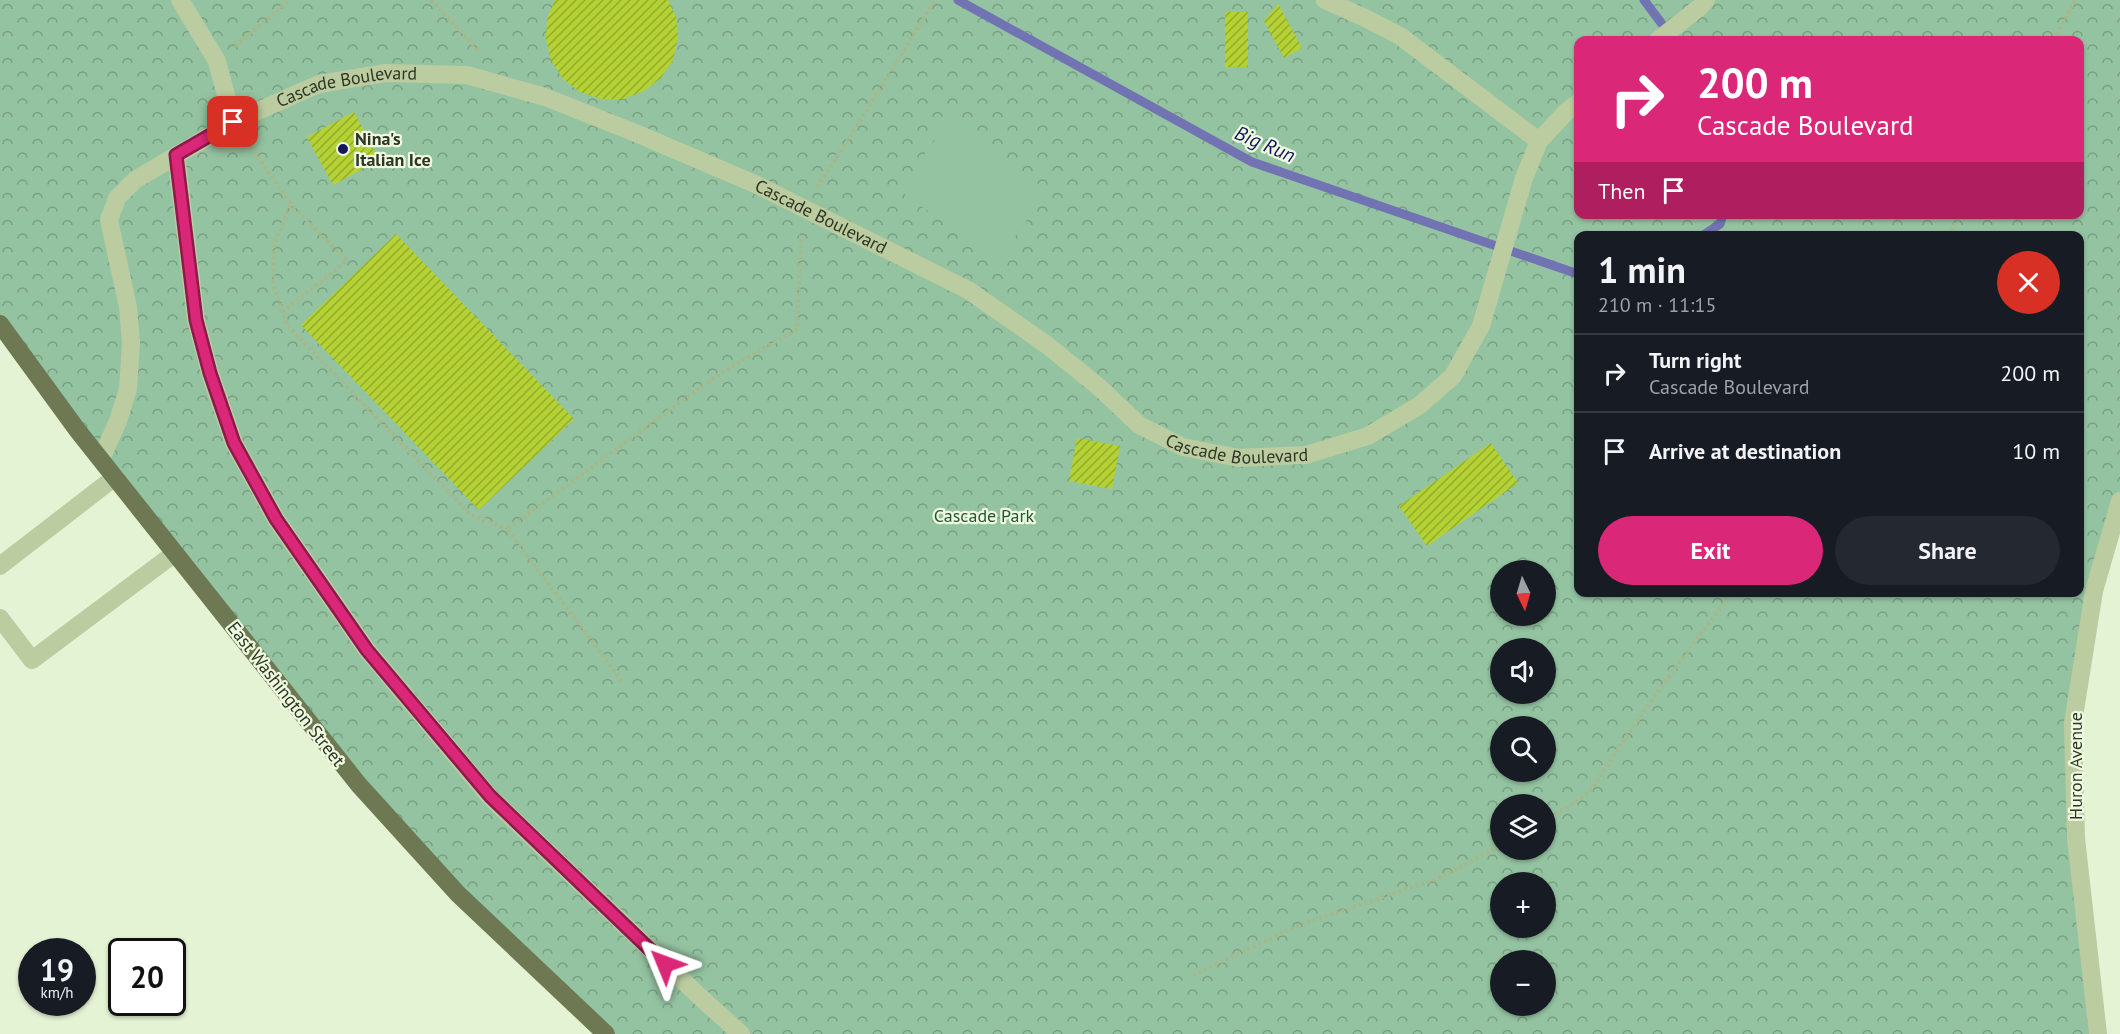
<!DOCTYPE html>
<meta charset="utf-8">
<style>
:root{--surface:#171b24;--page:#242831;--text:#f1f3f6;--muted:#9ea1a6;--line:#363941;--accent:#db2777}
body{margin:0;font-family:"PT Sans",sans-serif;background:var(--page);color:var(--text);height:100vh;display:flex;flex-direction:column;font-size:22px;white-space:nowrap}
*{box-sizing:border-box;margin:0}
p{font-size:20px;color:var(--muted)}
.icon{flex:none;width:33px;height:33px;fill:none;stroke:currentColor;stroke-width:2;stroke-linecap:round;stroke-linejoin:round}
.map{position:relative;flex:1;overflow:hidden}
.drawer{position:absolute;left:1574px;top:231px;width:510px;height:366px;display:flex;flex-direction:column;background:var(--surface);border-radius:12px;box-shadow:0 2px 4px #0004}
.drawer>*{flex:none}
.top-card{position:absolute;left:1574px;top:36px;width:510px;height:183px;border-radius:12px;box-shadow:0 2px 4px #0004;background:#db2777;color:#fff;overflow:hidden}
.needle{width:39px;rotate:175deg}
.controls{position:absolute;left:1490px;top:560px;display:grid;gap:12px}
.controls a{display:grid;place-items:center;width:66px;height:66px;border-radius:50%;background:var(--surface);box-shadow:0 2px 4px #0004;font-size:30px}
.speed{position:absolute;left:18px;top:938px;display:flex;gap:12px;font-size:30px;font-weight:700;text-align:center}
.speed>*{display:grid;place-content:center;width:78px;height:78px;border-radius:50%;background:var(--surface);box-shadow:0 2px 4px #0004;line-height:1}
.speed small{font-size:15px;font-weight:400}
.speed .limit{border:3px solid #111;border-radius:9px;background:#fff;color:#111}
.pin{position:absolute;display:grid;place-items:center;width:51px;height:51px;color:#fff;margin:-26px;border-radius:12px;box-shadow:0 3px 9px #0006}
.me{position:absolute;width:66px;margin:-33px;rotate:314deg;stroke-linejoin:round;filter:drop-shadow(0 0 4px #0008)}
.turn{display:flex;align-items:center;gap:21px;height:126px;padding:0 24px;font-size:27px}
.turn .icon{width:78px;height:78px;stroke-width:2.5}
.turn b{display:block;font-size:42px;line-height:51px}
.then{display:flex;align-items:center;height:57px;padding:0 24px;background:#0003;gap:12px;font-size:22px}
.round{display:grid;place-items:center;flex:none;width:63px;height:63px;border-radius:32px;background:var(--page)}
.headline{display:flex;align-items:center;justify-content:space-between;height:102px;padding:0 24px}
h1{font-size:36px;font-weight:700;line-height:45px}
.button{display:flex;gap:12px;margin-top:auto;padding:12px 24px}
.button a{flex:1;height:69px;border-radius:36px;background:var(--accent);color:#fff;font-size:24px;font-weight:700;line-height:69px;text-align:center}
.button a+a{background:var(--page);color:var(--text)}
ul{padding:0;list-style:none}
li{display:flex;align-items:center;gap:18px;height:78px;padding:0 24px;border-top:2px solid var(--line)}
li div{flex:1}
li b{display:block;font-size:22px}
li em{font-style:normal}
.map>svg:first-child{display:block}
.park{fill:url(#park-crowns);fill-rule:evenodd}
.garden{fill:#94c3a1}
.lines{fill:none;stroke-linecap:round;stroke-linejoin:round}
.stream{stroke:#7173b2;stroke-width:9}
.building{fill:url(#building-hatch)}
.path{stroke:#a7b78a;stroke-width:4;stroke-dasharray:3 3;stroke-linecap:butt}
.minor{stroke:#bacca0;stroke-width:18}
.major{stroke:#6e7853;stroke-width:18}
.route-casing{stroke:#8e194d;stroke-width:15}
.route{stroke:#db2777;stroke-width:10}
.poi-dot{fill:#16165a;stroke:#eefbe1;stroke-width:2}
.labels{text-anchor:middle;stroke-width:4.5;stroke-linejoin:round;paint-order:stroke}
.street-label{font-size:18px;fill:#303524;stroke:#eefbe1}
.poi-label{font-size:18px;font-weight:bold;fill:#303524;stroke:#eefbe1;text-anchor:start}
.park-label{font-size:18px;fill:#265534;stroke:#eefbe1}
.water-label{font-size:20px;font-style:italic;fill:#16165a;stroke:#eefbe1}
</style>
<div class="map">
<svg width="2120" height="1034" viewBox="0 0 2120 1034">
<defs>
<pattern id="park-crowns" width="20" height="18" patternUnits="userSpaceOnUse" patternTransform="scale(1.5)"><rect width="20" height="18" fill="#94c3a1"/><path d="M2 6a3 3 0 1 1 6 0M12 15a3 3 0 1 1 6 0" fill="none" stroke="#799f83"/></pattern>
<pattern id="building-hatch" width="6" height="6" patternUnits="userSpaceOnUse" patternTransform="scale(1.5)"><rect width="6" height="6" fill="#b5d234"/><path d="M-1 1l2-2M0 6l6-6M5 7l2-2" fill="none" stroke="#94ab2c"/></pattern>
</defs>
<rect width="100%" height="100%" fill="#e5f3d5"/>
<!-- park -->
<path class="park" d="M0,0H2120V501L2073,723L2098,1034H606L458,894L0,324ZM1578,40H2079V214H1578ZM1578,236H2079V592H1578ZM1500,570H1545V615H1500ZM1500,648H1545V693H1500ZM1500,726H1545V771H1500ZM1500,804H1545V849H1500ZM1500,882H1545V927H1500ZM1500,960H1545V1005H1500Z"/>
<!-- garden -->
<path class="garden" d="M949,120L1048,191L997,261L899,190Z"/>
<g class="lines">
<!-- stream -->
<path class="stream" d="M958,0L1252,162L1578,274
M1644,0L1674,40
M1702,236L1720,224L1723,214"/>
</g>
<!-- building -->
<path class="building" d="M555,0H668L676,17L678,38L673,60L661,78L644,91L623,99H601L580,92L563,79L551,60L546,39L547,18Z
M1278,4L1302,48L1284,58L1264,21Z
M1225,12H1248V67H1225Z
M354,112L379,160L333,185L307,137Z
M396,234L574,419L479,510L301,325Z
M1077,438L1120,446L1112,489L1069,481Z
M1491,443L1518,483L1427,546L1399,506Z"/>
<g class="lines">
<!-- path -->
<path class="path" d="M431,0L480,52
M2054,40L2075,0
M235,46L290,0
M247,142L291,204L274,244L273,284L287,325L470,514L507,529
M817,187L852,134L935,0
M1948,236L1961,214
M282,312L347,261L291,204
M622,681L507,529L719,374L797,329L801,235
M1545,821L1589,793L1635,724L1686,653L1733,592
M1193,975L1300,925L1437,879L1500,846"/>
<!-- minor -->
<g class="minor">
<path d="M180,0L217,61L233,122"/>
<path d="M1325,0L1363,17L1400,36L1539,141"/>
<path d="M1658,40L1700,7L1706,0"/>
<path d="M176,155L196,320L210,373L234,443L276,519L367,650L490,797L698,995L741,1034"/>
<path id="s1" d="M101,459L118,421L128,389L131,343L128,307L109,220L117,198L135,180L233,122L319,84L386,73L467,75L545,97L638,134L755,184L968,290L1047,345L1100,388L1139,425L1183,447L1239,458L1306,455L1368,436L1420,405L1453,376L1481,326L1524,178L1539,141L1566,112L1578,103"/>
<path d="M0,566L115,477"/>
<path d="M0,618L32,660L175,553"/>
<path d="M2098,1034L2076,838L2073,723L2094,591L2120,501"/>
</g>
<!-- major -->
<path class="major" d="M0,324L78,431L359,785L458,894L606,1034"/>
</g>
<g class="lines">
<defs>
<path id="route" d="M233,122L176,155L196,320L210,373L234,443L276,519L367,650L490,796L665,964"/>
</defs>
<!-- route casing -->
<use href="#route" class="route-casing"/>
<!-- route -->
<use href="#route" class="route"/>
</g>
<!-- markers -->
<circle class="poi-dot" cx="343" cy="149" r="6"/>
<g class="labels">
<!-- street labels -->
<g class="street-label">
<text dy="6" stroke="none"><textPath href="#s1" startOffset="530">Cascade Boulevard</textPath></text>
<text dy="6" stroke="none"><textPath href="#s1" startOffset="1034">Cascade Boulevard</textPath></text>
<text dy="6" stroke="none"><textPath href="#s1" startOffset="1520">Cascade Boulevard</textPath></text>
<text transform="translate(286 694) rotate(52)" y="6">East Washington Street</text>
<text transform="translate(2076 766) rotate(-90)" y="6">Huron Avenue</text>
</g>
<!-- poi labels -->
<g class="poi-label">
<text x="355" y="145">Nina's<tspan x="355" dy="21">Italian Ice</tspan></text>
</g>
<!-- park labels -->
<g class="park-label">
<text x="984" y="522">Cascade Park</text>
</g>
<!-- water labels -->
<g class="water-label">
<text transform="translate(1265 144) rotate(23)" y="7">Big Run</text>
</g>
</g>
</svg>
<div class="controls">
<a><svg class="needle" viewBox="-14 -14 28 28"><path d="M0-13l5 13h-10z" fill="#e53935"/><path d="M0 13l5-13h-10z" fill="#9ea1a6"/></svg></a>
<a><svg class="icon" aria-label="sound" viewBox="0 0 24 24"><path d="M4 9h4l5-4v14l-5-4H4zM17 9q2 3 0 6"/></svg></a>
<a><svg class="icon" aria-label="search" viewBox="0 0 24 24"><circle cx="10" cy="10" r="6"/><path d="M15 15l6 6"/></svg></a>
<a><svg class="icon" aria-label="layers" viewBox="0 0 24 24"><path d="M12 4l9 5-9 5-9-5zM3 14l9 5 9-5"/></svg></a>
<a>+</a>
<a>−</a>
</div>
<div class="speed"><div>19<small>km/h</small></div><div class="limit">20</div></div>
<div class="pin" style="left:233px;top:122px;background:#d93025"><svg class="icon" aria-label="arrive" viewBox="0 0 24 24"><path d="M6 21V4h12l-3 4 3 4H6"/></svg></div>
<svg class="me" style="left:665px;top:964px" viewBox="-20 -20 40 40"><path d="M0-17L14 15 0 8-14 15z" fill="#db2777" stroke="#fff" stroke-width="4"/></svg>
<div class="top-card">
<div class="turn"><svg class="icon" aria-label="right" viewBox="0 0 24 24"><path d="M7 20v-9h11M14 6l5 5-5 5"/></svg><div><b>200 m</b>Cascade Boulevard</div></div>
<div class="then">Then<svg class="icon" aria-label="arrive" viewBox="0 0 24 24"><path d="M6 21V4h12l-3 4 3 4H6"/></svg></div>
</div>
<section class="drawer">
<div class="headline"><div><h1>1 min</h1><p>210 m · 11:15</p></div><a class="round" style="background:#d93025;color:#fff"><svg class="icon" aria-label="close" viewBox="0 0 24 24"><path d="M6 6l12 12M18 6L6 18"/></svg></a></div>
<ul>
<li><svg class="icon" aria-label="right" viewBox="0 0 24 24"><path d="M7 20v-9h11M14 6l5 5-5 5"/></svg><div><b>Turn right</b><p>Cascade Boulevard</p></div><em>200 m</em></li>
<li><svg class="icon" aria-label="arrive" viewBox="0 0 24 24"><path d="M6 21V4h12l-3 4 3 4H6"/></svg><div><b>Arrive at destination</b></div><em>10 m</em></li>
</ul>
<div class="button"><a>Exit</a><a>Share</a></div>
</section>
</div>
